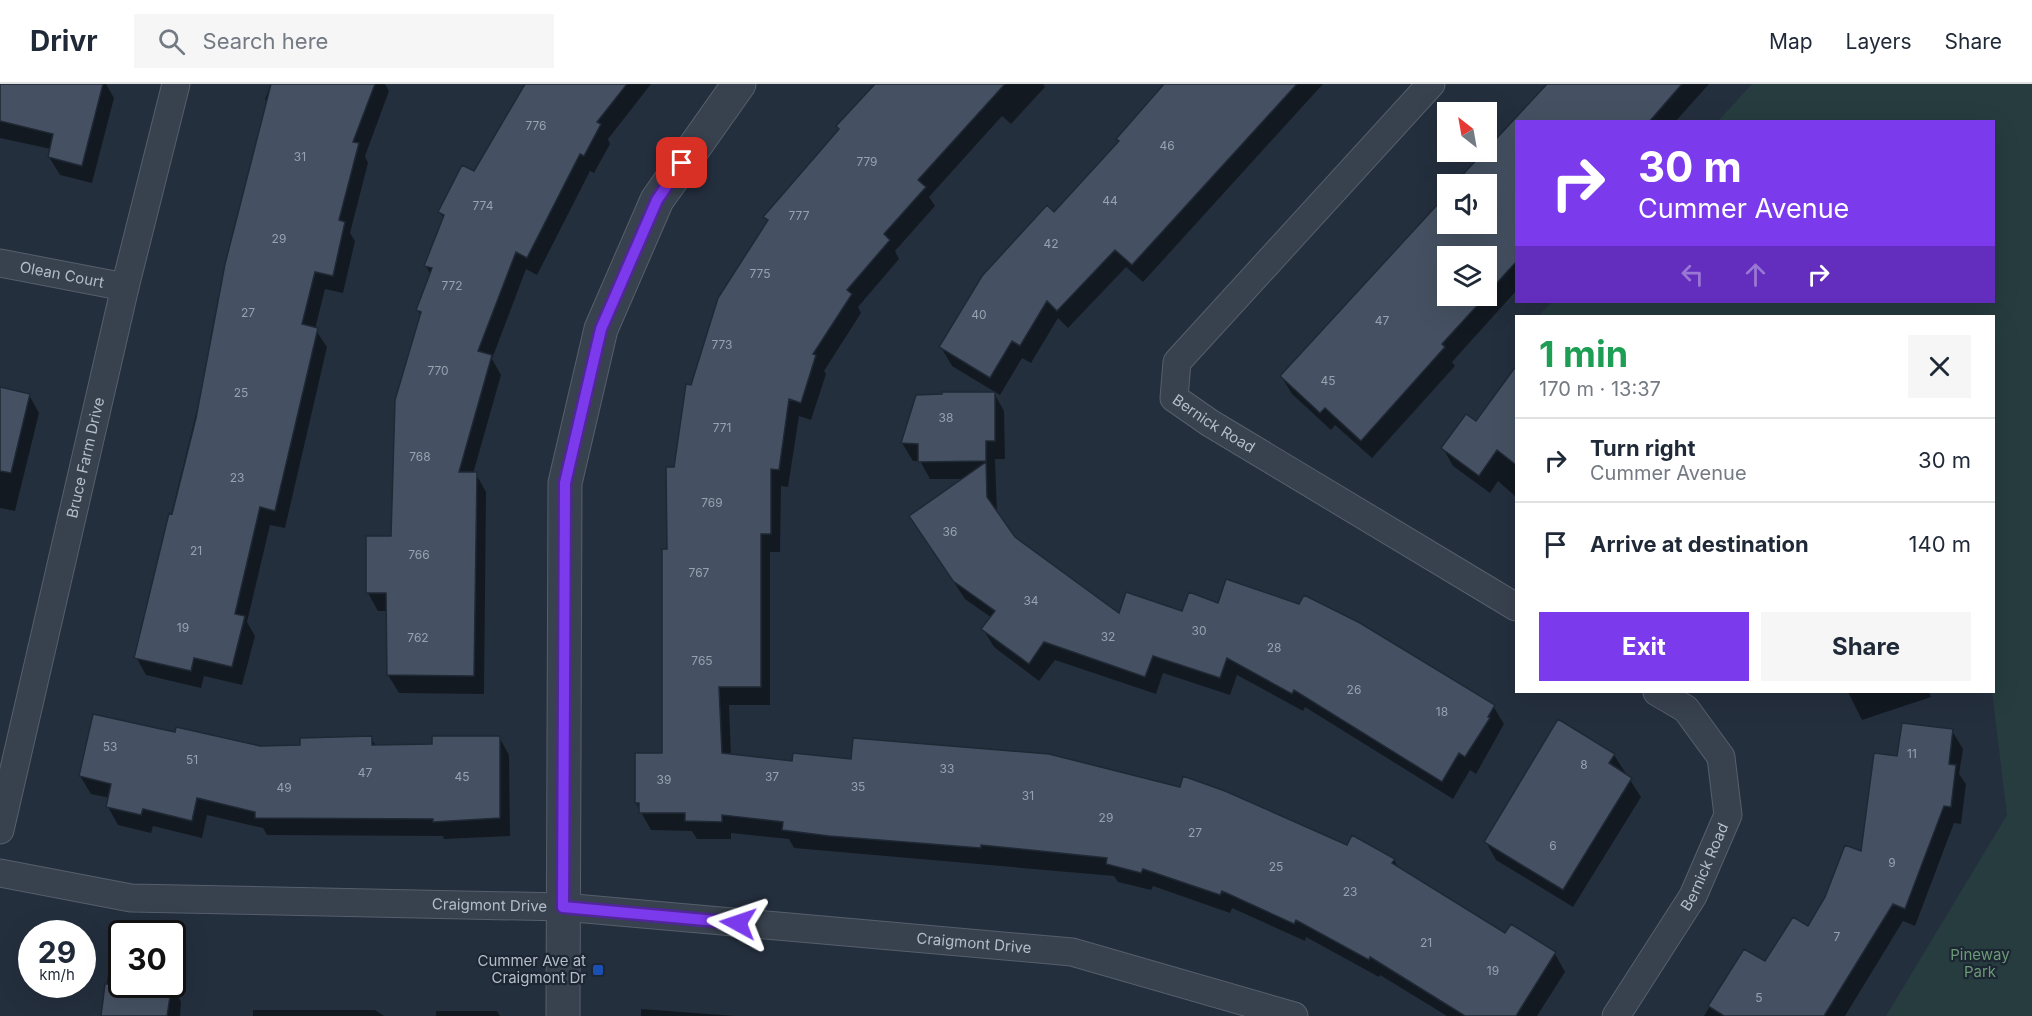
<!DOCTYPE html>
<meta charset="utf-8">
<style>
:root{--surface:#fff;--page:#f6f6f7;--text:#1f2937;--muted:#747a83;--line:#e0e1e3;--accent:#7c3aed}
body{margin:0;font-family:Inter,sans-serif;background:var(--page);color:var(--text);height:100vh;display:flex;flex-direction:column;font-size:22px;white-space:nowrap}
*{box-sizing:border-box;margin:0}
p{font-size:20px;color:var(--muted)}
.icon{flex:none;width:33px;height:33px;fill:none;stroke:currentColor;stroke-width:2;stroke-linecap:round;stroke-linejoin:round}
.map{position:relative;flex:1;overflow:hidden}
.sheet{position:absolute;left:1515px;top:231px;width:480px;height:378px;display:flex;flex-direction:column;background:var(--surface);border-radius:0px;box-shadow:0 6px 24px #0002}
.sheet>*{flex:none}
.top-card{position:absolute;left:1515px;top:36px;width:480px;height:183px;border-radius:0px;box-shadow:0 6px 24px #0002;background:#7c3aed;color:#fff;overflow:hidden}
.needle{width:39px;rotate:329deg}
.controls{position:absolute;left:1437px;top:18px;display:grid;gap:12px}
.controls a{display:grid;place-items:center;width:60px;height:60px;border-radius:0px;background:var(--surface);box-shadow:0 6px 24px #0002;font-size:30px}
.speed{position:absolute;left:18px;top:836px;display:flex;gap:12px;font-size:30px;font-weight:700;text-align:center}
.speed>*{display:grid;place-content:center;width:78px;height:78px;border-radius:50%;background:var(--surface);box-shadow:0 6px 24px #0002;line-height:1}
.speed small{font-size:15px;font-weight:400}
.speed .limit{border:3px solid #111;border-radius:9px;background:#fff;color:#111}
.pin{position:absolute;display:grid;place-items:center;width:51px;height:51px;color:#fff;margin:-26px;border-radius:12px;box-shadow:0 3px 9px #0006}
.me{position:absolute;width:66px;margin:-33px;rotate:275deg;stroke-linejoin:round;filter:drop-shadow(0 0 4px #0008)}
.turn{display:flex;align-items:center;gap:21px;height:126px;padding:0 24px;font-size:27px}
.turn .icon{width:78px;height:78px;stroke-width:2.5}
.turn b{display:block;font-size:42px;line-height:51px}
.lanes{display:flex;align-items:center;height:57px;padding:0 24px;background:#0003;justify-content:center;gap:30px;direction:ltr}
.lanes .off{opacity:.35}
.round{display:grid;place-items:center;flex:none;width:63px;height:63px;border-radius:0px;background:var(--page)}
.head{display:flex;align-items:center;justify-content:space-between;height:102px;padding:0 24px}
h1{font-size:36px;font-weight:700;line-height:45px;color:#1e9e55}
.primary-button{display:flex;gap:12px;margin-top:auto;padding:12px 24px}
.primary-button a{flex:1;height:69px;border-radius:0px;background:var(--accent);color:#fff;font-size:24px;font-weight:700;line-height:69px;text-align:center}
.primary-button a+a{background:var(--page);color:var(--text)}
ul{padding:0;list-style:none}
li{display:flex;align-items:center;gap:18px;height:84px;padding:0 24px;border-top:2px solid var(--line)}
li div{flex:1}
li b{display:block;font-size:22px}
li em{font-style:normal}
header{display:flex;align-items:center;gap:36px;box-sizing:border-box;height:84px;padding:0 30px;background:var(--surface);border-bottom:2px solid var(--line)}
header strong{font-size:28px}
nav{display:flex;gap:33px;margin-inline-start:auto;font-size:21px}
.search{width:420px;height:54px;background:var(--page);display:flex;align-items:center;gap:15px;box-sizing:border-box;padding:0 21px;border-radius:0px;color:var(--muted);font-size:22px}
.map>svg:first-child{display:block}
.green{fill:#263c3f}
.shadow{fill:#0007;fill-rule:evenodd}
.building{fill:#455162;stroke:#1f2835;stroke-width:1.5}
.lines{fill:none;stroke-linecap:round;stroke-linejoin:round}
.minor-casing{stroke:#565f6c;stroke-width:29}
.tertiary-casing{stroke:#565f6c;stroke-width:35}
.minor{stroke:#38414e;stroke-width:27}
.tertiary{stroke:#38414e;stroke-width:33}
.route-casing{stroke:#51269a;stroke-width:15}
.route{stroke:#7c3aed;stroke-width:10}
.transit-dot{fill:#1a4fb4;stroke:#1d2633;stroke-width:2}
.labels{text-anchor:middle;stroke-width:4.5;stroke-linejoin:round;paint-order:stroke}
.number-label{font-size:12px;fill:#98a1af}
.street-label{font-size:15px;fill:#b4bcc9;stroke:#1d2633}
.park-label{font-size:15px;fill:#6b9a76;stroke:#1d2633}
.poi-label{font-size:15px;fill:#b4bcc9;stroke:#1d2633;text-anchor:end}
</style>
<header>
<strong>Drivr</strong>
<div class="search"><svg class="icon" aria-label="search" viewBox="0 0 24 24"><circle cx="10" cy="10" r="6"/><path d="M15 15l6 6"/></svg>Search here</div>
<nav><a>Map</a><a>Layers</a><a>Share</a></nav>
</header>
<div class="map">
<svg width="2032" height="932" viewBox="0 0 2032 932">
<rect width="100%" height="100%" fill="#242f3e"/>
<!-- green -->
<path class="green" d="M1752,0H2032V932H1886L2007,731L1992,608L1994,232H1538L1552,218H1994V38L1718,37Z"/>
<!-- shadow -->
<path class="shadow" d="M0,0H106L114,14L92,99L60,91L49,73L51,65L0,54Z
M271,0H385L389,7L365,72L368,79L350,149L355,157L343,209L325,205L315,245L327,263L285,444L270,441L247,538L255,552L242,601L204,592L201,604L146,591L136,573L213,261L210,255L267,19L265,15Z
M527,0H651L608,55L610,60L594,89L590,87L537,191L526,185L492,275L501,291L473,390H476L486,408L484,610L399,609L388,591V527H378L368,509L392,454L421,232L418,226L431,191L426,182L444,135L440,128L474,89Z
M877,0H1043L1045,3L1011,40L1002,32L929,113L935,122L895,167L899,175L858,223L861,229L824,287L826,290L811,336L799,332L788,403L781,402L780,468H770V621H729L731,672L1348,763L1394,776L1399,785L1506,851L1555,870L1565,888L1537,932H1447L1380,891L1379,893L1306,853L1305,857L1232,824L1230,829L1153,802L1151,806L1118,798L1114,792L794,764L789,755L731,749V755H697L692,747L651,746L636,719L664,670L668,466L675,385L692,303L768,138L765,133Z
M1166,0H1323L1143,198L1126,183L1068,244L1058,234L1031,279L1022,274L1000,311L952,282L941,263L1054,130L1120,58L1118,55Z
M1547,0H1709L1675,38H1516V207L1452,278L1455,282L1372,374L1335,341L1331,346L1292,310L1281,292L1448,140H1486V100H1456ZM1448,172H1486V212H1448Z
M1506,298L1516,306V413L1498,397L1490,409L1453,382L1443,364L1476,339Z
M0,305L29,311L39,329L15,427L0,424Z
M994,309L1004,327L1005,375H995L997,429L1014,454L1119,531L1183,529L1493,622L1504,640L1476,690L1470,686L1453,715L1305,623L1303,627L1237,591L1230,611L1163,589L1156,610L1055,576L1039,597L994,563L983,545L992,534L965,515L911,433L965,395H930L920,377H913L902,359L917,312Z
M1848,608H1929L1931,613L1862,636Z
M1952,647L1963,665L1959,690L1966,700L1961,740L1954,739L1915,842L1903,837L1845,932H1704L1744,867L1766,879L1808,844L1862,769L1899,674Z
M176,650L260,663H301L371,654L376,662H434L499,653L509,671L510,752L444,755L443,752L267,751L263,744L207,731L202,754L153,742L151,749L118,741L108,723L110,714L91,710L80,692Z
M1614,671L1641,713L1573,823L1496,776L1486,758Z
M108,891L122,893V900H171L181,918L180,932H103Z
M641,925L736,932H641Z
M253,926H375L384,932H253Z
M436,927H497L500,932H436Z"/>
<!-- building -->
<path class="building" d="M0,0H103L82,82L48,73L53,50L0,37Z
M271,0H375L353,58L359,59L339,136L345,138L333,192L315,188L302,240L318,244L275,427L260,423L235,530L245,532L232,583L194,574L191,587L134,574L169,429L172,430L196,334L225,180Z
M525,0H627L597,38L601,40L584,72L580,70L527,174L516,168L478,267L492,271L459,388H477L474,592L387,591L386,509H366V452H391L395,316L421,228L416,226L432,184L424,182L444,131L438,128L462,81L474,87Z
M875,0H1005L918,96L926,103L884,150L890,156L847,206L852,210L813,270L816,271L801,319L789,315L779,386L771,385V450H761V603H719L722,669L792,677L793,669L851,675L853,654L1049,670L1180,703L1183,692L1225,707L1347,761L1352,751L1395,775L1392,779L1505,849L1511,840L1556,868L1516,932H1465L1370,873L1369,876L1296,836L1294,840L1222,807L1220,811L1143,785L1141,789L1106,780L1107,774L981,761V764L829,752L782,746L783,738L722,731V738L685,737V729H639V719H635V669H662V465H667L666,383H674L686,300L691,301L718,214L768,136L763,133L839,45L836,42Z
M1164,0H1297L1132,181L1115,166L1057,227L1047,217L1020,262L1012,257L990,294L939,263L982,192L1047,121L1054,128L1119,57L1116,55Z
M1547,0H1682L1649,38H1516V178L1486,211V172H1448V212H1486L1442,260L1445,263L1361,357L1325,324L1320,329L1280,292L1448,109V140H1486V100H1454Z
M1516,282V381L1497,366L1479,392L1441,364L1466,330L1476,337Z
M0,303L30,310L11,389L0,387Z
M942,308H995V357H986V377L918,378V360L901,359L916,311L942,310Z
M986,378L987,413L1015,453L1119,529L1126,508L1182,527L1189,508L1218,519L1226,495L1299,520L1304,511L1360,539L1495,621L1488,633L1490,634L1465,673L1459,669L1442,698L1294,606L1292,610L1227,574L1220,594L1153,572L1145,593L1044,558L1029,580L981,545L995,527L953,497L909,432Z
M93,630L175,648L176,643L260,662L300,661V654L372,652V661L432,660V652H500V734L433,738V735L255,734V728L197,714L192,737L143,725L141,731L106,723L111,700L79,692Z
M1558,635L1615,670L1609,679L1632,694L1563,806L1484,758Z
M1902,639L1953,645L1949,680L1956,681L1951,723L1944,722L1905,825L1893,820L1824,932H1724L1708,922L1744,865L1765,877L1793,833L1808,842L1825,813L1845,761L1861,767L1874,669L1897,672Z
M105,900H172L167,932H101Z"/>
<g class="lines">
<defs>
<g id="minor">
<path id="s1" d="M1431,0L1177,278L1174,314L1210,339L1516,523"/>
<path id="s2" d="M0,179L125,203"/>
<path id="s3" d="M0,746L125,203L176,0"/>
<path id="s4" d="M0,789L131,814L563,823L1072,868L1294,932"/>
<path id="s5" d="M1616,932L1693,812L1728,731L1721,673L1686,625L1657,608"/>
</g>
<path id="tertiary" d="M563,932L565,399L601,245L657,116L739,0"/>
</defs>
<!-- minor casing -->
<use href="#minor" class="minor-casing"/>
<!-- tertiary casing -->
<use href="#tertiary" class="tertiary-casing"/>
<!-- minor -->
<use href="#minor" class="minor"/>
<!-- tertiary -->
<use href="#tertiary" class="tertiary"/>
</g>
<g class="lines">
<defs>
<path id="route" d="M682,79L657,116L601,245L565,399L563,823L738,839"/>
</defs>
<!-- route casing -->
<use href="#route" class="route-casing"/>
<!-- route -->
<use href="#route" class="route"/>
</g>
<!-- markers -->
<rect class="transit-dot" x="592" y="880" width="12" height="12" rx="3"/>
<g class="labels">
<!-- number labels -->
<g class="number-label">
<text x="536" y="46">776</text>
<text x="1167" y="66">46</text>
<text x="300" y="77">31</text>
<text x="867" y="82">779</text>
<text x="1110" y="121">44</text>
<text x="483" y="126">774</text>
<text x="799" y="136">777</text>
<text x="279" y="159">29</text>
<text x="1051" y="164">42</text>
<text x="760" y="194">775</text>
<text x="452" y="206">772</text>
<text x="248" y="233">27</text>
<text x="979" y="235">40</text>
<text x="1382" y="241">47</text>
<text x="722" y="265">773</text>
<text x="438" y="291">770</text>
<text x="1328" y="301">45</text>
<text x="241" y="313">25</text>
<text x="946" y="338">38</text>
<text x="722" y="348">771</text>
<text x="420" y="377">768</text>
<text x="237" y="398">23</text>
<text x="712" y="423">769</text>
<text x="950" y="452">36</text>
<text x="196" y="471">21</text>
<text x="419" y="475">766</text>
<text x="699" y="493">767</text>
<text x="1031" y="521">34</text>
<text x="183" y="548">19</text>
<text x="1199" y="551">30</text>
<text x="1108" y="557">32</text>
<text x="418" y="558">762</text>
<text x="1274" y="568">28</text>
<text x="702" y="581">765</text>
<text x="1354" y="610">26</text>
<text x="1442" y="632">18</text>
<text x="110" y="667">53</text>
<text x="1912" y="674">11</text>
<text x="192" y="680">51</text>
<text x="1584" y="685">8</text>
<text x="947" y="689">33</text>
<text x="365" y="693">47</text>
<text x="462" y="697">45</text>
<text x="772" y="697">37</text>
<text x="664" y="700">39</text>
<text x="858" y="707">35</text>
<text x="284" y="708">49</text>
<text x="1028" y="716">31</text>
<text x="1106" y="738">29</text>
<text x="1195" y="753">27</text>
<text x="1553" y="766">6</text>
<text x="1892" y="783">9</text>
<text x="1276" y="787">25</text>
<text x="1350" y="812">23</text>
<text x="1837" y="857">7</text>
<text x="1426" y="863">21</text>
<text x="1493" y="891">19</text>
<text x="1759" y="918">5</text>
</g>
<!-- street labels -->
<g class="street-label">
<text dy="5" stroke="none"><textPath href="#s2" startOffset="63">Olean Court</textPath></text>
<text dy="5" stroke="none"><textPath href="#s1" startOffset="460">Bernick Road</textPath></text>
<text dy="5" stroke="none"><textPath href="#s3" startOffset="382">Bruce Farm Drive</textPath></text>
<text dy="5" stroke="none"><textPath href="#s5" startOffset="174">Bernick Road</textPath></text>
<text dy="5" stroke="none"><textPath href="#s4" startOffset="492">Craigmont Drive</textPath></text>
<text dy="5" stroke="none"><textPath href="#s4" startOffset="978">Craigmont Drive</textPath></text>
</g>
<!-- park labels -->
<g class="park-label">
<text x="1980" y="876">Pineway<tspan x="1980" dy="17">Park</tspan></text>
</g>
<!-- poi labels -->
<g class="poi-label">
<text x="586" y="882">Cummer Ave at<tspan x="586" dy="17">Craigmont Dr</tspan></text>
</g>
</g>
</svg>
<div class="controls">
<a><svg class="needle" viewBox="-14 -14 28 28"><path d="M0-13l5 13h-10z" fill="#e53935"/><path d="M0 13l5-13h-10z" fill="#747a83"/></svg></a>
<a><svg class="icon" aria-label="sound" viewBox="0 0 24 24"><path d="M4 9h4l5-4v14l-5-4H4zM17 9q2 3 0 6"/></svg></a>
<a><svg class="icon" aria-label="layers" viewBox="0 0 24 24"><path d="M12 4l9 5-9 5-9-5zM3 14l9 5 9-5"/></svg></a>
</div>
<div class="speed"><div>29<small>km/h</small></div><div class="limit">30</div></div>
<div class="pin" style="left:682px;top:79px;background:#d93025"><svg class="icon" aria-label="arrive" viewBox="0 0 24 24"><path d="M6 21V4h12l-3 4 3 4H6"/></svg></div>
<svg class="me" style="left:738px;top:839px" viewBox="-20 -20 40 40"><path d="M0-17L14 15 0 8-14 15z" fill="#7c3aed" stroke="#fff" stroke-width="4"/></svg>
<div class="top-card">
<div class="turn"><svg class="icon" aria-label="right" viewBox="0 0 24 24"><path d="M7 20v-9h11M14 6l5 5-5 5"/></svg><div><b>30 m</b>Cummer Avenue</div></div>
<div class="lanes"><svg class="icon off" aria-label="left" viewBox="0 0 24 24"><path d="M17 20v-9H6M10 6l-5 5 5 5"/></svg><svg class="icon off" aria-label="ahead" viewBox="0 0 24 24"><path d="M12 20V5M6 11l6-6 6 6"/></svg><svg class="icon" aria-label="right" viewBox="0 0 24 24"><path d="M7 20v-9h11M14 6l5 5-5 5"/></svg></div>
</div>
<section class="sheet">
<div class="head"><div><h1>1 min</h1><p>170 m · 13:37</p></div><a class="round"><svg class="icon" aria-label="close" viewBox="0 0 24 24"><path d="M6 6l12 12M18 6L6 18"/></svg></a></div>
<ul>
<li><svg class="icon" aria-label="right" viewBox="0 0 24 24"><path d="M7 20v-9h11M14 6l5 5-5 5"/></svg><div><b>Turn right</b><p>Cummer Avenue</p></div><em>30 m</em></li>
<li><svg class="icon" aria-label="arrive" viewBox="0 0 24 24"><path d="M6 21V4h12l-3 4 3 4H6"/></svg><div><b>Arrive at destination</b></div><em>140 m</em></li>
</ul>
<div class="primary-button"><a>Exit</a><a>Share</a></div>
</section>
</div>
